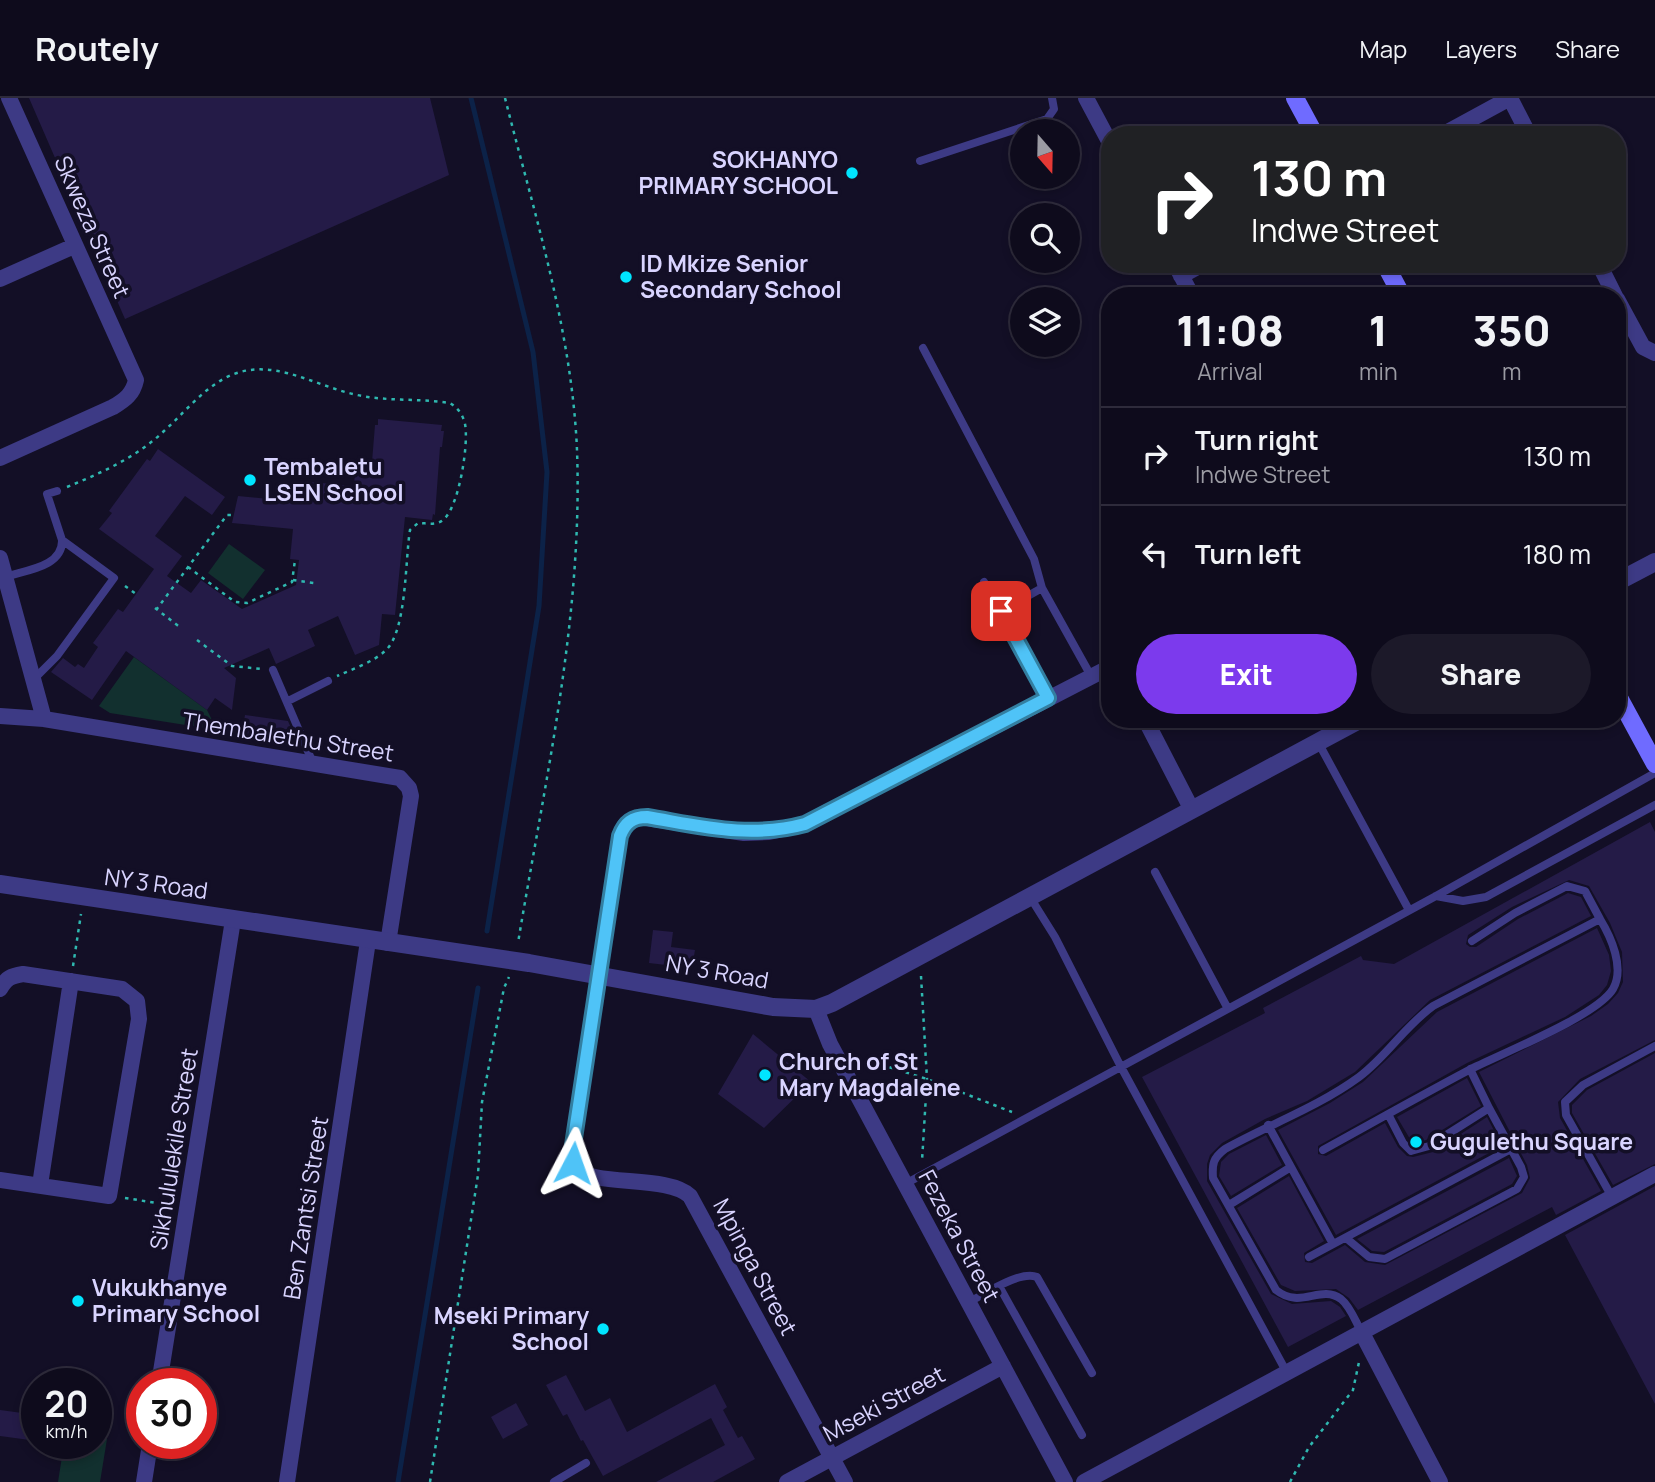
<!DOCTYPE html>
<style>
:root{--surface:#0e0b1c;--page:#1c1929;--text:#f1f3f6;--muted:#9b9ba3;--line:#2e2b3b;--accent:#7c3aed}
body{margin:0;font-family:Manrope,sans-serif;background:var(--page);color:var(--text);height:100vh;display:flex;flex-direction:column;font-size:26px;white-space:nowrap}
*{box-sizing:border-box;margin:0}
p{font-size:23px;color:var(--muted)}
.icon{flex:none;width:38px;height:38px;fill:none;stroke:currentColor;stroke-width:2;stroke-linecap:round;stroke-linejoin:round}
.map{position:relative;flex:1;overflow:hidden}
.details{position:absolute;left:1101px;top:189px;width:525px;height:441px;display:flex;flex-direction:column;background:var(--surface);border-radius:28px;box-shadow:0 4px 10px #0003,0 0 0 2px var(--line)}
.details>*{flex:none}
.guide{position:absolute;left:1101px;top:28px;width:525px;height:147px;border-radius:28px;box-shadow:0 4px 10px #0003,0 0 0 2px var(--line);background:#202124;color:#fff;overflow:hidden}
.needle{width:46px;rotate:160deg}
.tools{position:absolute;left:1010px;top:21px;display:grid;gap:14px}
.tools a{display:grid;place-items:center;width:70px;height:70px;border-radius:50%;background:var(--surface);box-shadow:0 4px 10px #0003,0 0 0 2px var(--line);font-size:35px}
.speed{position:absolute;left:21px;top:1270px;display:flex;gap:14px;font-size:35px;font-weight:700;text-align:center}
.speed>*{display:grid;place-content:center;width:91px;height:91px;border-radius:50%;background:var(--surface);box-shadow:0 4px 10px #0003,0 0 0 2px var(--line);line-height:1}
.speed small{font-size:18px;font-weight:400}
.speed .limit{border:10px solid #d22;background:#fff;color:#111}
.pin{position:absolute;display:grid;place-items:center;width:60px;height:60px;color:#fff;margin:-30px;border-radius:14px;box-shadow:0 4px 10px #0006}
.me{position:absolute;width:77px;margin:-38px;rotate:4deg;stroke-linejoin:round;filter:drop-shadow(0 0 5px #0008)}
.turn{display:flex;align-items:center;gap:24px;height:147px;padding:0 35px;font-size:32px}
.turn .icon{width:91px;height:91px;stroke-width:2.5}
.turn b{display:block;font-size:49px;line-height:60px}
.eta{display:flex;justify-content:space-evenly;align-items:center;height:119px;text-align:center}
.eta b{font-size:42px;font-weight:800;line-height:49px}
.button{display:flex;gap:14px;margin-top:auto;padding:14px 35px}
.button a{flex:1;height:80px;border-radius:42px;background:var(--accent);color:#fff;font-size:28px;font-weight:800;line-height:80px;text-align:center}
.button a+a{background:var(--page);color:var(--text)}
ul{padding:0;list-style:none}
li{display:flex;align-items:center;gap:21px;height:98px;padding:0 35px;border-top:2px solid var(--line)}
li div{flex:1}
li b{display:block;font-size:26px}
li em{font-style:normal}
header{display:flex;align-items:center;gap:42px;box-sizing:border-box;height:98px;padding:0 35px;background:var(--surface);border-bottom:2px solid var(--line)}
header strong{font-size:33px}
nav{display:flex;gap:38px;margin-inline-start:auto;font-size:24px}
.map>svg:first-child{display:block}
.green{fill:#12302f}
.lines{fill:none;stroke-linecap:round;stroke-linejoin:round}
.stream{stroke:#0c2248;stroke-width:5}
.building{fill:#241b47}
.path{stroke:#2fb8b0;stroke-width:2.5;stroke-dasharray:3.5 5;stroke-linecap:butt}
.service{stroke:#3d3a85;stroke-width:8}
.minor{stroke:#3d3a85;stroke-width:16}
.tertiary{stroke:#3d3a85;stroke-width:18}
.secondary{stroke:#6f6bff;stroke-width:18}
.route-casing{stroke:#337fa1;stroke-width:18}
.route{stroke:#4fc3f7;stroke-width:12}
.poi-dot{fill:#00e5ff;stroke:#130f26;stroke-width:2.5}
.labels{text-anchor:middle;stroke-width:7;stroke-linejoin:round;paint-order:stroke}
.poi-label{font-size:23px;font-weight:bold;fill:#d9d4ff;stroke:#130f26;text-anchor:start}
.street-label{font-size:23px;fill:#d9d4ff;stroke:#130f26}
</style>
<header>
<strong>Routely</strong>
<nav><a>Map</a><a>Layers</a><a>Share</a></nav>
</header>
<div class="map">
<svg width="1655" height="1384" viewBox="0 0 1655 1384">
<rect width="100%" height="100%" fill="#130f26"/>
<!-- green -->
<path class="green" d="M229,446L265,472L243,501L208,475Z
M134,559L207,612L217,632L110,615L99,608Z
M96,1339L107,1341L100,1384H58L64,1346H96Z"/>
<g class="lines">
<!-- stream -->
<path class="stream" d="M471,0L533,254L547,374L539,508L487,833
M398,1384L478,890"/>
</g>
<!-- building -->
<path class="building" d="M29,0H430L449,77L125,221Z
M378,321L442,327L441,333H444L442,349H440L435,417L433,416L432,422L405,419L395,517L382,516L379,547L355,557L338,518L308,532L315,548L276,566L269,550L224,570L236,580L232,612L215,600L207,612L126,553L92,602L51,574L63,560L75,569L78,566L84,570L98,549L93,545L118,511L123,514L154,471L99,431L112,415L109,413L147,361L150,363L158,351L225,399L212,417L185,398L155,438L182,458L167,478L191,495L201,482L242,511L296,487L299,462L290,461L293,431L232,425L238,398L309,405L311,384L354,388L356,362L372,364L375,327H378Z
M245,617L288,623L291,630L288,643L242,636Z
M1650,724L1655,734V942L1580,981L1558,1004L1560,1020L1601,1093L1556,1117L1552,1109L1358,1212L1349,1200L1336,1191L1295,1193L1281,1187L1237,1110L1289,1078L1324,1143L1304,1155L1305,1164L1312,1165L1345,1147L1365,1164L1385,1167L1522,1095L1530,1080L1527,1067L1479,974L1591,918L1608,906L1618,895L1623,884L1622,854L1610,825L1589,788L1569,782L1512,809L1468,837L1466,846L1470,849H1476L1518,821L1568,795L1581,799L1591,818L1430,902L1355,974L1307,1003L1265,1021L1222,1045L1210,1057L1207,1066V1083L1271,1196L1292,1206L1331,1203L1340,1209L1346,1218L1288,1249L1142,979L1265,915L1263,910L1361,858L1363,862L1394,866Z
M1597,830L1609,857L1611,873L1607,887L1599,897L1565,919L1467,965L1318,1048V1056L1326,1058L1385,1025L1398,1049L1407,1058L1413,1059L1433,1054L1487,1019L1502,1048L1336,1137L1278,1032L1330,1005L1363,984L1437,914Z
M653,832L673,834L671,849L695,852L692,870L649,865Z
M753,936L811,984L764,1030L718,996Z
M1655,955V1066L1613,1087L1572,1015V1007L1587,992Z
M1467,980L1481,1008L1426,1042L1413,1046L1397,1019Z
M1266,1037L1282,1067L1231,1098L1219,1078L1221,1064L1229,1056Z
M1509,1060L1517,1078L1512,1086L1384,1154L1372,1153L1357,1141Z
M1655,1088V1306L1565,1137Z
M566,1277L585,1313L610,1300L627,1334L715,1286L727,1309L723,1312L738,1340L742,1338L755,1361L713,1384H656L725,1347L711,1320L603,1378L583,1342L581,1343L567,1316L563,1318L546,1287Z
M516,1305L528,1327L503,1341L491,1319Z
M0,1312L37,1317V1343L0,1338Z"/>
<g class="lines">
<!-- path -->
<path class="path" d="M505,0C534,115 572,233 577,352C583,519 545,682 518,845
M67,389C101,375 137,359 164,333C184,315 201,293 225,280C269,257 310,286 353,296C384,304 419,300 450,305C458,310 463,317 465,326C469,346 459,408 444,421C437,428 427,425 418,425L410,432C405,462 407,534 385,553C373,564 353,571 337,578
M188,469L235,504L247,505L292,484L295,462
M293,482L314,485
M125,488L136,496
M155,510L181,530
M156,512L227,417H233
M197,542L232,568L262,571
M73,868L81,816
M921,878L927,981L922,1063
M857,959L927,981L1012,1014
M125,1100L170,1107
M430,1384L478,1077L482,1004L504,890L509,879
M1290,1384L1309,1349L1353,1292L1359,1264"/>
<!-- service -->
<path class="service" d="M920,63L1047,21L1054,11L1052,0
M923,250L1034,461L1042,490
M5,479C26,472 63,469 62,442
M984,484L1048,600
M1001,513L1042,490L1091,578
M273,572L313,665
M33,582L57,558L114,480L62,442L47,396L57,393
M288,603L328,583
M1318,644L1409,812
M1155,774L1227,909
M1436,798L1463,803L1486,799L1655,707
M1030,799L1055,839L1120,967L1287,1275
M1388,1016L1403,1045L1411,1053L1429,1048L1489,1010L1470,971
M1268,1027L1333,1146
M1323,1052C1372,1025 1420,998 1469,972C1500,956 1597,918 1613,891C1625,870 1611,839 1600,821
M905,1086L1436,798L1655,675
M1612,1099L1566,1017L1565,1004L1583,987L1655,948
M1229,1107L1291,1069
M1346,1140L1369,1159L1385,1161L1517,1091L1524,1079L1521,1069L1489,1010
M1309,1159L1511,1051
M999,1188L1082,1337
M969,1204C985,1196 1020,1172 1037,1179L1092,1275
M1362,1235C1356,1225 1351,1209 1341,1201C1320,1186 1301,1212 1276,1192L1213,1080C1212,1066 1213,1060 1225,1051C1268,1027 1318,1009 1359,979C1387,958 1404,929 1433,908L1600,821L1585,793L1567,788L1515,815L1472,843
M554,1384L586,1365"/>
<!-- minor -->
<path class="minor" d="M1086,0L1110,45
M1510,0L1529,37
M1442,37L1510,0
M1175,166L1192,198
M1599,166L1615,198
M1181,178L1203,166
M0,181L74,148
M1617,201L1643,249L1655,255
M0,360L113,309C125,302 133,296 136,282L9,0
M0,460L44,621
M0,618L44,621L400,680L409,690L411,698L388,845
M1145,621L1192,712
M0,891C6,880 11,878 23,876L122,891L137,903L139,921L109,1098L0,1082
M816,911L830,946L1065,1384
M40,1087L71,883
M1362,1235L1440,1384
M159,1286L233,822
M144,1384L150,1346
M287,1384L368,843
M787,1384L1003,1268
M845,1384L690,1098C667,1076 591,1090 575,1069C571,1062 572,1055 573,1047L620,738L625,727L640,719L744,735L769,734L805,726L1110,569
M1084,1384L1655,1076"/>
<!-- tertiary -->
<path class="tertiary" d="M1617,484L1655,464
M0,786L529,865L773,909L816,911L832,905L1361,621"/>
<!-- secondary -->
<path class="secondary" d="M1295,0L1315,37
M1385,166L1402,198
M1617,596L1655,666"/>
</g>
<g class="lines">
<defs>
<path id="route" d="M573,1065V1047L620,738C625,725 632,719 647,719C701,728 750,741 805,726L1048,600L1001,513"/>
</defs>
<!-- route casing -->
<use href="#route" class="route-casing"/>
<!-- route -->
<use href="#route" class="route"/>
</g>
<!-- markers -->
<g class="poi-dot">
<circle cx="852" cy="75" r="7"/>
<circle cx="626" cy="179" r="7"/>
<circle cx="250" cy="382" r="7"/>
<circle cx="765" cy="977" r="7"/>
<circle cx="1416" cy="1044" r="7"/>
<circle cx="78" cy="1203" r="7"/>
<circle cx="603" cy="1231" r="7"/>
</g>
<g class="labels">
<!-- poi labels -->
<g class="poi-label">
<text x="838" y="70" text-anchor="end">SOKHANYO<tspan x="838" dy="26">PRIMARY SCHOOL</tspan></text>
<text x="640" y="174">ID Mkize Senior<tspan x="640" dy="26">Secondary School</tspan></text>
<text x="264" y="377">Tembaletu<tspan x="264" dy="26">LSEN School</tspan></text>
<text x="779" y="972">Church of St<tspan x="779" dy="26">Mary Magdalene</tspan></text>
<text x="1430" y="1052">Gugulethu Square</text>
<text x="92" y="1198">Vukukhanye<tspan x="92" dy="26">Primary School</tspan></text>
<text x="589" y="1226" text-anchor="end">Mseki Primary<tspan x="589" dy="26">School</tspan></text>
</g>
<!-- street labels -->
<g class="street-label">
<text transform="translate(92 129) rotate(66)" y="8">Skweza Street</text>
<text transform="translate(288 639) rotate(9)" y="8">Thembalethu Street</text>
<text transform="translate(156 786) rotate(8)" y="8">NY 3 Road</text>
<text transform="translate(717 874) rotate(10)" y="8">NY 3 Road</text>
<text transform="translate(174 1051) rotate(-81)" y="8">Sikhululekile Street</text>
<text transform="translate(306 1110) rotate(-81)" y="8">Ben Zantsi Street</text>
<text transform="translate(959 1138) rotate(62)" y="8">Fezeka Street</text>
<text transform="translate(755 1169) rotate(62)" y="8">Mpinga Street</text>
<text transform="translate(884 1306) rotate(-28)" y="8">Mseki Street</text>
</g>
</g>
</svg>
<div class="tools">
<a><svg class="needle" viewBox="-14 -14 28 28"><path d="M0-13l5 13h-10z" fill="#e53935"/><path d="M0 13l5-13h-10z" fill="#9b9ba3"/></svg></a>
<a><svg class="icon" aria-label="search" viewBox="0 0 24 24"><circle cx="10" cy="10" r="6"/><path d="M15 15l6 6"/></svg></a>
<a><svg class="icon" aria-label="layers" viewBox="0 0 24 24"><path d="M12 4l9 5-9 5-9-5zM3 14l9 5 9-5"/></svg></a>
</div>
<div class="speed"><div>20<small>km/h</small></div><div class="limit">30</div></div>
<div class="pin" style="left:1001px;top:513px;background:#d93025"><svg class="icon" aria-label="arrive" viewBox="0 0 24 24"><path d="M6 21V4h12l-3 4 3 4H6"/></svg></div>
<svg class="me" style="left:573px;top:1065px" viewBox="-20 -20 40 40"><path d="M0-17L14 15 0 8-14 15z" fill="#4fc3f7" stroke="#fff" stroke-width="4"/></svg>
<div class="guide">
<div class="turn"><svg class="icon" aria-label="right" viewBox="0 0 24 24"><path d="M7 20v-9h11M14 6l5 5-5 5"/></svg><div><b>130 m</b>Indwe Street</div></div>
</div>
<section class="details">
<div class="eta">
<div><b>11:08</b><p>Arrival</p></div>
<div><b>1</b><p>min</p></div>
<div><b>350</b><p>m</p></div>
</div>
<ul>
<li><svg class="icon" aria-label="right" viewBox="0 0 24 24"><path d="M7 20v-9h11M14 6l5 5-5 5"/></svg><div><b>Turn right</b><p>Indwe Street</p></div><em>130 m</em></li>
<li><svg class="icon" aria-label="left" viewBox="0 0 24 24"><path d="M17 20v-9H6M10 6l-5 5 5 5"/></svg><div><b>Turn left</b></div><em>180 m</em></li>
</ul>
<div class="button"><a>Exit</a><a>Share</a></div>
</section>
</div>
